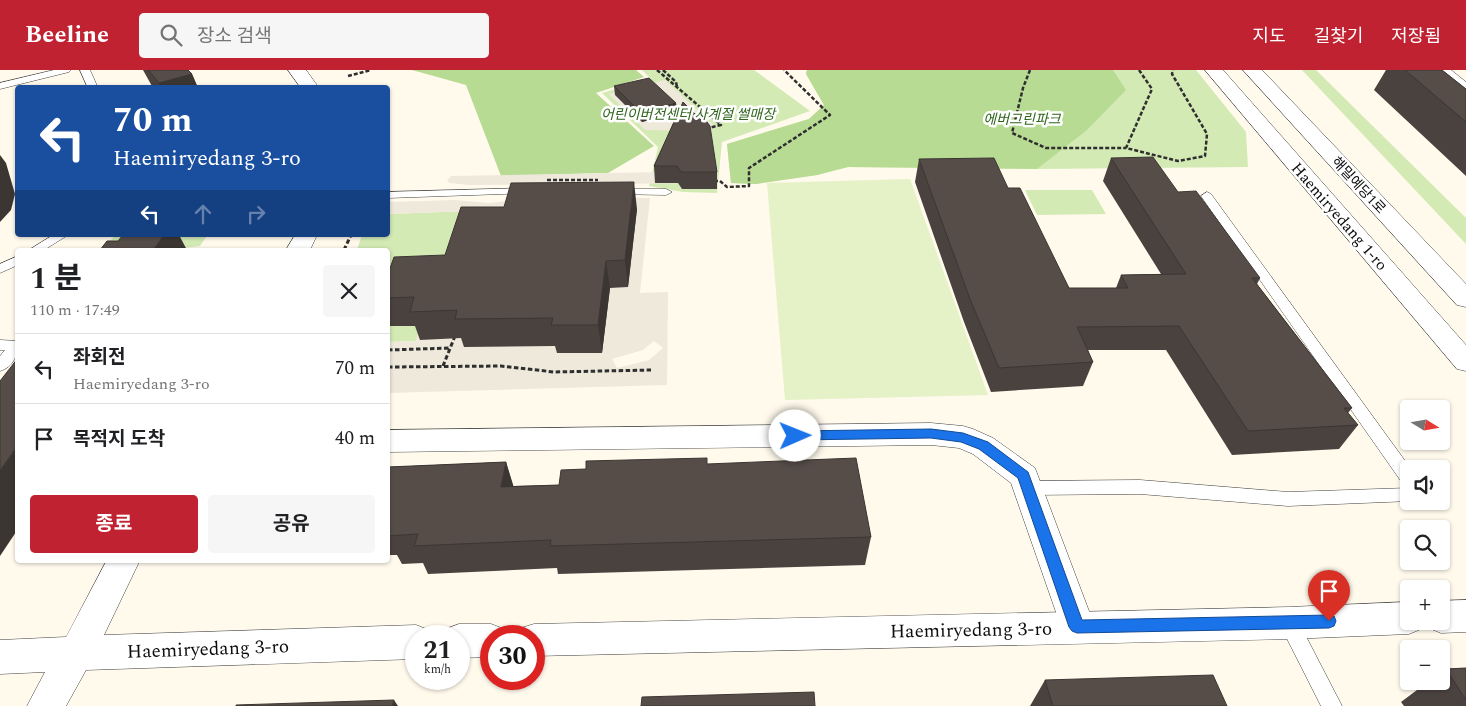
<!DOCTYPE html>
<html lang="ko">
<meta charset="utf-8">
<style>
:root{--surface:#fff;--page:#f6f6f6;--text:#202124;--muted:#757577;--line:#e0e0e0;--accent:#c02231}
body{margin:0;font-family:Spectral,"Noto Sans KR",serif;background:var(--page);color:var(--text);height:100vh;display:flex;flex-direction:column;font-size:19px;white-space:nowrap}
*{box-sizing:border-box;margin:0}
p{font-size:16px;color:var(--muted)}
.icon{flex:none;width:28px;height:28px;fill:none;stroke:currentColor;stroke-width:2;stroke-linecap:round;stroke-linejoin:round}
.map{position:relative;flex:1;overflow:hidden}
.details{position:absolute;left:15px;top:178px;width:375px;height:315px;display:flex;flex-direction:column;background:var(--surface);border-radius:5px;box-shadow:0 1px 4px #0004}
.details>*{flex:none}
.hud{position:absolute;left:15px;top:15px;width:375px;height:152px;border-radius:5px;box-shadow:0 1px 4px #0004;background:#1a4fa0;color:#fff;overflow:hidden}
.needle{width:32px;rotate:101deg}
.buttons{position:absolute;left:1400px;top:330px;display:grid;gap:10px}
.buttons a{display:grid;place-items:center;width:50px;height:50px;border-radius:5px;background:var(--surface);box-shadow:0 1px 4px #0004;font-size:25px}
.speed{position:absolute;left:405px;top:555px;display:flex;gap:10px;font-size:25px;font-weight:700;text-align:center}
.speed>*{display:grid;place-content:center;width:65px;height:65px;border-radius:50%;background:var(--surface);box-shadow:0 1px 4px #0004;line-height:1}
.speed small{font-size:12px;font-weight:400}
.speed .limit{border:8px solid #d22;background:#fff;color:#111}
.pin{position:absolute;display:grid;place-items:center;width:42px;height:42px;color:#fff;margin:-51px -21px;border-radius:50% 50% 50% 0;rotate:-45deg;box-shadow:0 0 5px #0007}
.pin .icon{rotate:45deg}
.me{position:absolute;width:55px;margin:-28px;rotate:89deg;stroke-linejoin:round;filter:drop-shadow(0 0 4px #0008)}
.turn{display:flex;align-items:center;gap:18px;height:105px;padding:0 15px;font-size:22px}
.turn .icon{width:65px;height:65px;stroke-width:2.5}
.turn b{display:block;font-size:35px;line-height:42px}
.lanes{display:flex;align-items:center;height:48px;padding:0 15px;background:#0003;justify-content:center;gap:25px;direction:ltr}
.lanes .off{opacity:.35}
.round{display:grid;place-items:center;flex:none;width:52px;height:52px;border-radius:5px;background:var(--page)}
.head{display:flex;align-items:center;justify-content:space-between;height:85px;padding:0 15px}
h1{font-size:30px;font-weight:700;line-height:38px}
.primary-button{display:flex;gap:10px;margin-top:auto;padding:10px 15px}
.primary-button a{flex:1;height:58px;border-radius:5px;background:var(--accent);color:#fff;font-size:20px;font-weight:700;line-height:58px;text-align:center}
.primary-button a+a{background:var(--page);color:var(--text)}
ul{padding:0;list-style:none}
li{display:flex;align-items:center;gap:15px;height:70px;padding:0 15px;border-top:1px solid var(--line)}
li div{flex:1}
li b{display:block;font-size:19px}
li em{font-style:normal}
header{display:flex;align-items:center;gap:30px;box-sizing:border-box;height:70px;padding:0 25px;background:var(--accent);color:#fff}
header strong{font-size:24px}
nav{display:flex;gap:28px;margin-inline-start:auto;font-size:18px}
.search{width:350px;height:45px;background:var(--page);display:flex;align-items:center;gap:12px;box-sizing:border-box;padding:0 18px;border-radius:5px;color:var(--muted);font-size:19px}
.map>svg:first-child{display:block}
.green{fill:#d3eab5}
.forest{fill:#b8db94}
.pitch{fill:#e5f1c7}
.plaza{fill:#efe9dc;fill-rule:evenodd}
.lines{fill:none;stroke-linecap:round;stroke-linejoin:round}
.service-casing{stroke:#404040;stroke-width:1}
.minor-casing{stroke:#404040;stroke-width:1}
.tertiary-casing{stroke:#404040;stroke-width:1}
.path-far1{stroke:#2f2f2f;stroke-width:2.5;stroke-dasharray:4 2;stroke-linecap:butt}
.path{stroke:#2f2f2f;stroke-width:3;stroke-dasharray:4.5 2.5;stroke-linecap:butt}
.service{fill:#fff;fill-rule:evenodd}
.minor{fill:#fff;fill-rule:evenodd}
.tertiary{fill:#fff;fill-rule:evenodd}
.wall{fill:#4a423f}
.shaded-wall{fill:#3c3633}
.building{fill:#564d49;stroke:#3c3633}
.route{fill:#1a73e8;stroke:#114b97}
.labels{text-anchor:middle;stroke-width:5;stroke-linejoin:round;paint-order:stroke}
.far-park-label{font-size:14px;font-style:italic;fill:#2f661c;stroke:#fff}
.far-street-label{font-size:14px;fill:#0d0d0d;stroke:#fff}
.street-label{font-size:16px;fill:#0d0d0d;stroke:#fff}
.near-street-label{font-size:19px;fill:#0d0d0d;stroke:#fff}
</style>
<header>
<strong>Beeline</strong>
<div class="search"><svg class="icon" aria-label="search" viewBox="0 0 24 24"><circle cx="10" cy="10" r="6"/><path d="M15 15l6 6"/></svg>장소 검색</div>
<nav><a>지도</a><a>길찾기</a><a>저장됨</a></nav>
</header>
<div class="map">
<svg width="1466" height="636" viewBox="0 0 1466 636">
<rect width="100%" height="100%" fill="#fffaec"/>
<!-- green -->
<path class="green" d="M642,0H754L810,41L722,72L717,123L683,122L649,116L658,77L602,23L651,9Z
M807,0H1196L1246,62L1248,97L1037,99L848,97L817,105L756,114L731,113L727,74L809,49L824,35L806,4Z
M1302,0H1316L1466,148V174Z
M1025,120H1092L1106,144L1037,145Z
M470,141L430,225L416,271L388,272V180H357L362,165H388V144Z
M116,165H204L207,166L200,176L165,180H100Z"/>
<!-- forest -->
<path class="forest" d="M412,0H636L644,7L596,23L654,76L608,103L501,106L466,15Z
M807,0H1113L1126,20L1087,60L1037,99L848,97L817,105L756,114L731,113L727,74L809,49L824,35L806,4Z"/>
<!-- pitch -->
<path class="pitch" d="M910,109L988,325L785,330L767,113Z"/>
<!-- plaza -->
<path class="plaza" d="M665,10L716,57L706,61L645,60L609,24Z
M717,101L714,113L469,115L450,113L447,111L451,106Z
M538,126L650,128L640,223L668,222L667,315L388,323V272L416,271L430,225L470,141L388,144V132L455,130L489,133L518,130ZM637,139L628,217L610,218L602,283L559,273ZM654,271L663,278L649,290L617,298L612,289L643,280Z"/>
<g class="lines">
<defs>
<path id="service" d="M54,0H71L69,2L0,19V13Z
M80,0H90L98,18H88Z
M1440,0H1451L1466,12V20Z
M528,118L532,119L534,121L532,123L388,128V122Z
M616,119H666L672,122L666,125L612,124L610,122L612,120Z
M1207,122L1211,124L1411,399H1409V416L1403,414L1201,126Z
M53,165H68L44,180H29Z
M18,186V195L0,203V194Z
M0,270L18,271C18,284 14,297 0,301V286L5,280H0Z
M1140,410L1288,422L1409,418V431H1411L1288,436L1140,424L1028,425L1022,423L1020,418L1022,413L1028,411Z
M1289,544L1296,547L1342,636H1321L1279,553L1282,547Z"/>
<path id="minor" d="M931,353L963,356L973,359L993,368L1035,398L1095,557L1089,568L1077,573L1065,568L1011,413L973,384L959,378L931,375L388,382V360Z"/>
<path id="tertiary" d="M288,0H306L319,18H301Z
M1205,0H1223L1466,275V301L1457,299Z
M1243,0H1262L1466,214V237L1457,235Z
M295,165H317L310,180H286Z
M107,490H140L104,565L416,555L429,560L431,566H416V589L86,600L66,636H27L45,602L0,604V570L66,567Z
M1466,530V562L1441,563L1429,558L1426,551H1441V531Z
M1409,532V551H1425L1421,559L1409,564L1289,569L534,586V566H518L521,558L534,554L1289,537Z
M459,554H491L504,559L507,566H491V587L459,588V566H443L446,559Z"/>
</defs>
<!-- service casing -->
<use href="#service" class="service-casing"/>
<!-- minor casing -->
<use href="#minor" class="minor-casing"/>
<!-- tertiary casing -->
<use href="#tertiary" class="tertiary-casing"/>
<!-- path-far1 -->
<path class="path-far1" d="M657,0L721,55L708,58
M663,0L676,12L677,17
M1030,0L1023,18L1012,63L1046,78H1126
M1139,0L1152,19L1126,78L1178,91L1205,86L1207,64L1172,4L1173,0
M348,6L371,0
M547,110H598
M714,111H720L727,117L749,116V98L830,45L784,0"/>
<!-- path -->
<path class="path" d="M344,180L351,165
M388,280L450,278
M443,296L455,266
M388,297L501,296L554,302L651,300"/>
<!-- service -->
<use href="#service" class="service"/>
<!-- minor -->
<use href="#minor" class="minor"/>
<!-- tertiary -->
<use href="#tertiary" class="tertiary"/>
</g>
<!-- wall -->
<path class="wall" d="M143,0H188L192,4L198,18H153Z
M1386,0H1442L1466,19V106L1374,20Z
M614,16L676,33L677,42L642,52L615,25Z
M683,32L717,102V119H682L678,113H655L654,96Z
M1111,88L1178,122L1260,208L1257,214L1352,338L1348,343L1358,355L1339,379L1232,385L1166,280H1088L1093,292L1083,316L991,322L964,252L915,112L919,89L1008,118L1069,218H1116L1121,205L1161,204L1103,111Z
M637,139L628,217L610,218L602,283H557L555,276L464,277L461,268L420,270L415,256H390L388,251V204L445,185Z
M506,392L513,416L559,415L586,399L707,394L871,467L865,495L558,504L557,498L428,504L423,493L402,494L397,485H388V397Z
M1466,598V636H1404L1401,632L1429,611H1441V602L1446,599Z
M1045,610L1227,636H1030Z"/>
<!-- shaded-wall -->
<path class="shaded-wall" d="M192,4L198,18H161L159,13Z
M676,33L677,42L642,52L641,43Z
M0,85L6,93L15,124L11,140L0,152Z
M634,112L637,139L628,217L625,190Z
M164,165H179L187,180H153Z
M606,191L610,218L602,283L598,255Z
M18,375V459L0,486V400Z
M506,392L515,421L501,417Z
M394,630L398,636H392Z"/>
<!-- building -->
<path class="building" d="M148,0H188L192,4L159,13Z
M1405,0H1442L1466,19V52Z
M649,8L676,33L641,43L614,16Z
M683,32L695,44H701L710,56L717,102H681L677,96H654Z
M1153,87L1178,122L1196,121L1260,208H1252L1352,338H1344L1358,355L1248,361L1179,256L1077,257L1093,292L999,298L970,229L919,89L994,88L1008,118H1020L1069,218H1128L1121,205L1186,204L1111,88Z
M634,112L625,190L606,191L598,255H551L553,248L455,249L457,240L410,242L414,227L388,228V204L394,187L445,185L461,137H504L511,113Z
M123,165H164L153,180H100L107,171H118Z
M18,288V375L0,400V311Z
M707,388V394L856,388L871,467L550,476L551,470L414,476L418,464L388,466L389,457H388V397L506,392L501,417L559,415L561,400L586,399V391Z
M1466,598V630L1446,599Z
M1213,605L1227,636H1053L1045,610Z
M814,622L815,636H641L642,627Z
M394,630L392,636H236V635Z"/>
<!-- route -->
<path class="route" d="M931,359L963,363L988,372L1028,402L1082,550L1329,545L1334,546L1336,551L1334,556L1329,558L1077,563L1072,561L1069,557L1018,408L979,379L961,372L931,368L795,370L791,369L789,366L791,362L795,361Z"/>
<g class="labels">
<!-- far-park labels -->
<g class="far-park-label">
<text x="688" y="49">어린이버전센터 사계절 썰매장</text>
<text x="1022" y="54">에버그린파크</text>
</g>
<!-- far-street labels -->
<g class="far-street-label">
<text transform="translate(1359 115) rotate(47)" y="5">해밀예당1로</text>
</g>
<!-- street labels -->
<g class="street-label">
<text transform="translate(1340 146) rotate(49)" y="6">Haemiryedang 1-ro</text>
</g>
<!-- near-street labels -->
<g class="near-street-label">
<text transform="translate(971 559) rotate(-1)" y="7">Haemiryedang 3-ro</text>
<text transform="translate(208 578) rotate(-2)" y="7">Haemiryedang 3-ro</text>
</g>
</g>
</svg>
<div class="buttons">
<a><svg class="needle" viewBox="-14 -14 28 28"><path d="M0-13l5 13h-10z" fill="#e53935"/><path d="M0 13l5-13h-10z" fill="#757577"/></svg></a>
<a><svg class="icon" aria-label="sound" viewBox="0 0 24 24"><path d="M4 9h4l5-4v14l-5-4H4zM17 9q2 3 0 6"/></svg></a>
<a><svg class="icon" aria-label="search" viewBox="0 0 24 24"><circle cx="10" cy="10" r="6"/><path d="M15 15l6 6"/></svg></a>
<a>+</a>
<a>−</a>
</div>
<div class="speed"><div>21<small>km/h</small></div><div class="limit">30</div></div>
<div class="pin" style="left:1329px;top:551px;background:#d93025"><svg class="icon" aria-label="arrive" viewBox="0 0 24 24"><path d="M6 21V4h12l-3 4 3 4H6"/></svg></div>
<svg class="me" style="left:795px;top:366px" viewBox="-20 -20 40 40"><circle r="19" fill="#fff"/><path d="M0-13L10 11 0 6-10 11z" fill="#1a73e8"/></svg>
<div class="hud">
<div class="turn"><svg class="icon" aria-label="left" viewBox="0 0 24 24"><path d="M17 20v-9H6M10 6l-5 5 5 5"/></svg><div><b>70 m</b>Haemiryedang 3-ro</div></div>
<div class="lanes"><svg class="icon" aria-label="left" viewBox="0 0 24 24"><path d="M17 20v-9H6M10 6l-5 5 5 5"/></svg><svg class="icon off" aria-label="ahead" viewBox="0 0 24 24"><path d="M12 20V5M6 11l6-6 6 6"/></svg><svg class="icon off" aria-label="right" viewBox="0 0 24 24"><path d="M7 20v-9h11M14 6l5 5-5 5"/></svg></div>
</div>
<section class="details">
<div class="head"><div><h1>1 분</h1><p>110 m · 17:49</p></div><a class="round"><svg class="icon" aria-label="close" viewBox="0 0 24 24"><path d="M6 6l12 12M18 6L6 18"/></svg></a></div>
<ul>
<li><svg class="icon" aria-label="left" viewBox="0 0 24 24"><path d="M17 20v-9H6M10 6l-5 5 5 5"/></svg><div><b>좌회전</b><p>Haemiryedang 3-ro</p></div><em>70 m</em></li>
<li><svg class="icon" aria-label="arrive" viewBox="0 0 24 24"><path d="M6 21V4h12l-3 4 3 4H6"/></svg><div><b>목적지 도착</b></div><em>40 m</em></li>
</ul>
<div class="primary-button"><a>종료</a><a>공유</a></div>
</section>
</div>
